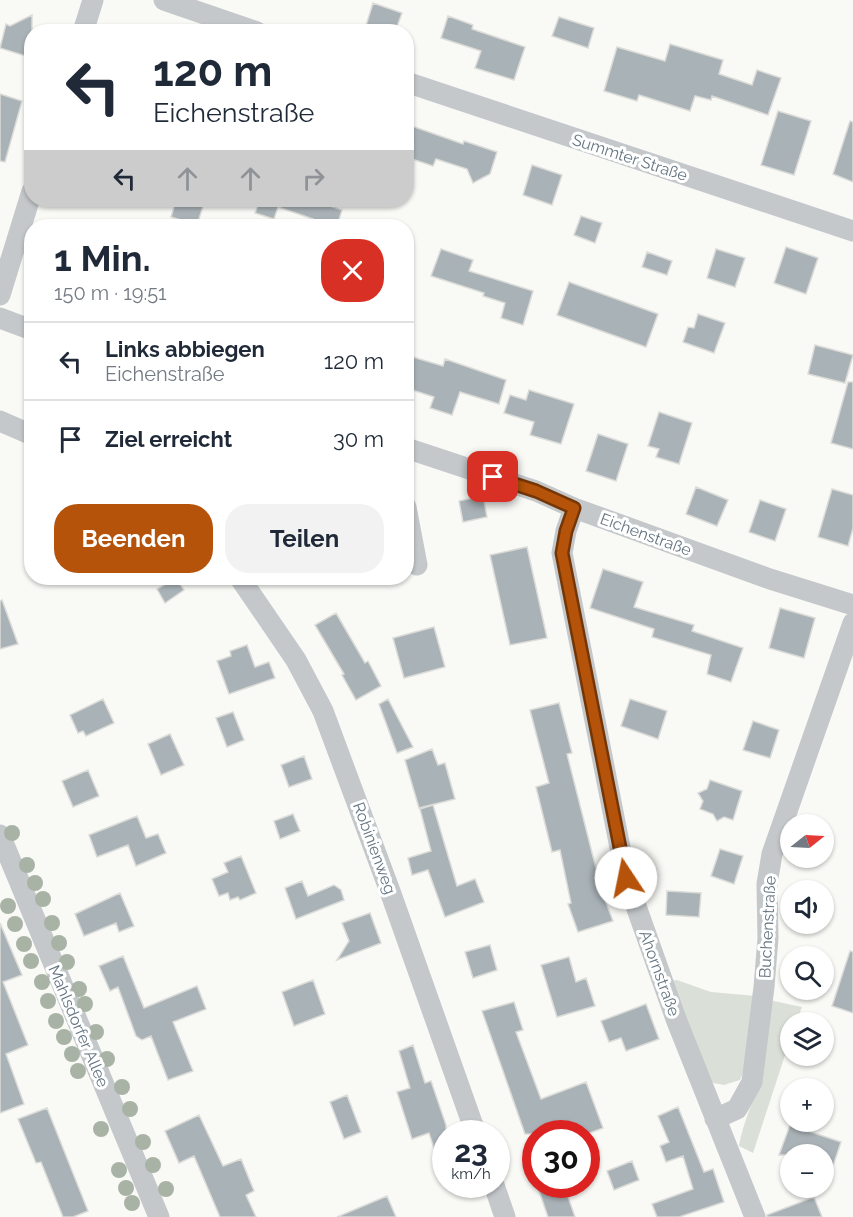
<!DOCTYPE html>
<html lang="de">
<meta charset="utf-8">
<style>
:root{--surface:#fff;--page:#f2f2f3;--text:#1f2937;--muted:#747a83;--line:#e0e1e3;--accent:#b45309}
body{margin:0;font-family:Raleway,sans-serif;background:var(--page);color:var(--text);height:100vh;display:flex;flex-direction:column;font-size:22px;white-space:nowrap}
*{box-sizing:border-box;margin:0}
p{font-size:20px;color:var(--muted)}
.icon{flex:none;width:33px;height:33px;fill:none;stroke:currentColor;stroke-width:2;stroke-linecap:round;stroke-linejoin:round}
.map{position:relative;flex:1;overflow:hidden}
.side{position:absolute;left:24px;top:219px;width:390px;height:366px;display:flex;flex-direction:column;background:var(--surface);border-radius:24px;box-shadow:0 2px 4px #0004}
.side>*{flex:none}
.hud{position:absolute;left:24px;top:24px;width:390px;height:183px;border-radius:24px;box-shadow:0 2px 4px #0004;background:#fff;color:var(--text);overflow:hidden}
.needle{width:39px;rotate:72deg}
.tools{position:absolute;left:780px;top:814px;display:grid;gap:12px}
.tools a{display:grid;place-items:center;width:54px;height:54px;border-radius:50%;background:var(--surface);box-shadow:0 2px 4px #0004;font-size:30px}
.speed{position:absolute;left:432px;top:1120px;display:flex;gap:12px;font-size:30px;font-weight:700;text-align:center}
.speed>*{display:grid;place-content:center;width:78px;height:78px;border-radius:50%;background:var(--surface);box-shadow:0 2px 4px #0004;line-height:1}
.speed small{font-size:15px;font-weight:400}
.speed .limit{border:9px solid #d22;background:#fff;color:#111}
.pin{position:absolute;display:grid;place-items:center;width:51px;height:51px;color:#fff;margin:-26px;border-radius:12px;box-shadow:0 3px 9px #0006}
.me{position:absolute;width:66px;margin:-33px;rotate:349deg;stroke-linejoin:round;filter:drop-shadow(0 0 4px #0008)}
.turn{display:flex;align-items:center;gap:21px;height:126px;padding:0 30px;font-size:27px}
.turn .icon{width:78px;height:78px;stroke-width:2.5}
.turn b{display:block;font-size:42px;line-height:51px}
.lanes{display:flex;align-items:center;height:57px;padding:0 30px;background:#0003;justify-content:center;gap:30px;direction:ltr}
.lanes .off{opacity:.35}
.round{display:grid;place-items:center;flex:none;width:63px;height:63px;border-radius:24px;background:var(--page)}
.headline{display:flex;align-items:center;justify-content:space-between;height:102px;padding:0 30px}
h1{font-size:36px;font-weight:700;line-height:45px}
.action{display:flex;gap:12px;margin-top:auto;padding:12px 30px}
.action a{flex:1;height:69px;border-radius:24px;background:var(--accent);color:#fff;font-size:24px;font-weight:700;line-height:69px;text-align:center}
.action a+a{background:var(--page);color:var(--text)}
ul{padding:0;list-style:none}
li{display:flex;align-items:center;gap:18px;height:78px;padding:0 30px;border-top:2px solid var(--line)}
li div{flex:1}
li b{display:block;font-size:22px}
li em{font-style:normal}
.map>svg:first-child{display:block}
.green{fill:#dae0d7}
.building{fill:#a9b2b7;stroke:#dbdbd8;stroke-width:1.5}
.lines{fill:none;stroke-linecap:round;stroke-linejoin:round}
.minor{stroke:#c4c8cb;stroke-width:21}
.tree{fill:#a9b3a5}
.route-casing{stroke:#753606;stroke-width:15}
.route{stroke:#b45309;stroke-width:10}
.labels{text-anchor:middle;stroke-width:6;stroke-linejoin:round;paint-order:stroke}
.street-label{font-size:16px;fill:#647581;stroke:#fff}
</style>
<div class="map">
<svg width="853" height="1217" viewBox="0 0 853 1217">
<rect width="100%" height="100%" fill="#f9f9f6"/>
<!-- green -->
<path class="green" d="M677,980L711,992L756,996L745,1069L740,1080L724,1085L713,1083L707,1073L669,981Z
M769,1000L802,1007L796,1023H790V1040L753,1153L739,1146C743,1121 755,1100 760,1075C765,1050 766,1024 769,1000Z"/>
<!-- building -->
<path class="building" d="M373,3L402,13L395,32H364Z
M32,15V58L0,48L6,24L10,26Z
M448,16L473,25L472,29L525,47L514,80L475,68L481,51L441,38Z
M559,17L594,28L588,48L552,36Z
M670,44L723,60L719,74L752,85L757,70L781,78L768,115L712,96L711,100L695,96L690,111L639,95L637,101L604,91L617,47L665,61Z
M0,94L22,101L5,162L0,161Z
M778,111L811,121L794,175L761,165Z
M850,121L853,122V182L833,174Z
M406,124L463,144L464,141L497,152L490,174L473,183L467,169L436,159L433,166L406,157Z
M532,165L562,175L552,205L523,195Z
M176,200H205L197,225L171,217Z
M260,200H312L342,210L337,226H310L313,219L278,207L274,219L255,213Z
M581,216L602,223L595,243L574,235Z
M786,247L818,258L806,294L774,283Z
M441,249L473,260L469,271L533,291L523,325L501,318L505,303L483,296L484,293L431,276Z
M716,249L745,258L735,287L707,278Z
M647,252L672,261L667,275L642,267Z
M569,282L658,314L646,347L557,315Z
M698,314L725,323L714,353L683,342L688,327L694,328Z
M815,345L853,355L845,383L808,374Z
M406,355L443,366L445,359L506,380L499,404L460,392L452,415L430,408L434,397L406,388Z
M848,382H853V449L831,443Z
M529,390L574,404L561,444L530,435L534,422L504,413L510,395L526,400Z
M659,412L692,423L679,464L656,457L659,449L648,446Z
M598,434L628,444L616,481L586,471Z
M696,487L728,500L717,526L686,514Z
M832,489L853,495V528L848,546L818,537Z
M483,496L487,517L463,522L459,501Z
M760,500L786,509L775,541L749,532Z
M527,547L547,638L510,645L490,555Z
M603,569L643,582L634,607L694,625L692,631L743,648L731,682L707,674L711,655L652,637L654,629L590,608Z
M176,578L184,590L165,603L157,589Z
M2,600L18,644L0,649V601Z
M780,608L815,618L804,658L769,648Z
M336,613L365,663L368,661L381,686L356,700L342,675L344,674L315,625Z
M434,627L445,667L404,678L393,638Z
M247,645L255,667L269,662L275,678L229,694L217,661L231,656L230,651Z
M103,699L114,723L86,736L83,731L78,733L70,715Z
M388,699L413,747L397,753L379,704Z
M630,699L667,711L658,739L621,726Z
M559,703L572,753L567,754L602,892L613,921L578,932L568,904L571,903L560,850L552,852L536,787L549,783L530,710Z
M233,712L244,740L227,747L216,718Z
M753,721L779,730L770,758L743,750Z
M170,734L184,765L161,775L148,744Z
M432,749L438,765L445,763L455,799L419,808L405,760Z
M304,756L312,779L289,787L281,765Z
M88,770L99,796L73,807L62,781Z
M710,780L742,791L733,820L724,817L717,821L713,814L700,809L703,801L698,793L707,789Z
M433,805L457,886L475,879L484,902L445,917L428,870L412,875L408,858L431,851L420,809Z
M293,814L300,831L280,839L274,821Z
M137,816L146,838L158,834L166,853L136,866L128,845L97,857L89,835Z
M720,849L743,856L734,884L711,876Z
M241,856L256,893L240,900L238,897L230,900L228,893L219,896L212,879L228,872L224,863Z
M302,881L308,896L334,885L341,890L344,900L296,919L285,888Z
M667,891L701,893L699,917L666,915Z
M120,893L134,926L119,932L116,923L84,936L75,914Z
M370,913L381,943L337,960L349,941L342,923Z
M0,923L22,975L3,982L28,1045L6,1054L24,1104L0,1113Z
M490,945L497,970L473,978L465,952Z
M850,951L853,952V1013L832,1006Z
M123,956L144,1008L197,986L206,1009L173,1022L193,1071L168,1080L151,1036L142,1040L136,1036L118,987L110,991L99,966Z
M569,957L576,982L586,978L595,1006L557,1017L541,965Z
M313,980L325,1014L294,1026L282,992Z
M514,1002L523,1030L516,1032L541,1099L586,1082L603,1128L587,1134H525L482,1011Z
M646,1004L659,1039L626,1051L621,1038L609,1042L601,1021Z
M413,1045L425,1083L431,1081L446,1125V1172L442,1173L429,1133L412,1139L397,1092L410,1088L399,1051Z
M347,1095L361,1132L344,1139L330,1102Z
M678,1107L704,1172L713,1169L724,1202L679,1217H657L652,1204L693,1189L683,1156L666,1162L660,1146L669,1142L658,1116Z
M47,1108L88,1211L73,1217H63L41,1162L36,1163L18,1119Z
M199,1115L223,1166L241,1159L254,1191L246,1195L256,1217H220L194,1156L179,1163L165,1131Z
M790,1125L841,1142L826,1187L824,1186V1155H779Z
M632,1161L639,1180L614,1190L607,1171Z
M537,1185H564L575,1217H548Z
M387,1196L396,1217H337Z
M814,1197L822,1217H767V1215Z"/>
<g class="lines">
<!-- minor -->
<path class="minor" d="M164,0L257,32
M83,32L93,0
M406,82L853,231
M0,295L32,191
M0,318L32,330
M0,421L32,435
M406,448L536,491L574,508L770,579L853,605
M406,507L417,565
M574,508L566,531L562,553L626,878L676,1019L755,1217
M240,578L296,660L323,711L391,894L476,1134
M0,835L159,1217
M715,1119L737,1109L752,1082L764,987L768,938L767,884L772,854L853,623
M494,1185L505,1217"/>
</g>
<!-- trees -->
<g class="tree">
<circle cx="12" cy="833" r="8"/>
<circle cx="27" cy="865" r="8"/>
<circle cx="35" cy="883" r="8"/>
<circle cx="43" cy="899" r="8"/>
<circle cx="8" cy="906" r="8"/>
<circle cx="52" cy="923" r="8"/>
<circle cx="15" cy="924" r="8"/>
<circle cx="59" cy="943" r="8"/>
<circle cx="24" cy="944" r="8"/>
<circle cx="31" cy="961" r="8"/>
<circle cx="67" cy="962" r="8"/>
<circle cx="42" cy="982" r="8"/>
<circle cx="79" cy="989" r="8"/>
<circle cx="48" cy="1001" r="8"/>
<circle cx="85" cy="1004" r="8"/>
<circle cx="56" cy="1021" r="8"/>
<circle cx="96" cy="1032" r="8"/>
<circle cx="64" cy="1037" r="8"/>
<circle cx="72" cy="1054" r="8"/>
<circle cx="107" cy="1059" r="8"/>
<circle cx="78" cy="1071" r="8"/>
<circle cx="122" cy="1087" r="8"/>
<circle cx="130" cy="1109" r="8"/>
<circle cx="101" cy="1129" r="8"/>
<circle cx="143" cy="1142" r="8"/>
<circle cx="153" cy="1165" r="8"/>
<circle cx="119" cy="1170" r="8"/>
<circle cx="126" cy="1188" r="8"/>
<circle cx="166" cy="1189" r="8"/>
<circle cx="132" cy="1203" r="8"/>
</g>
<g class="lines">
<defs>
<path id="route" d="M493,477L536,491L574,508L566,531L562,553L626,878"/>
</defs>
<!-- route casing -->
<use href="#route" class="route-casing"/>
<!-- route -->
<use href="#route" class="route"/>
</g>
<g class="labels">
<!-- street labels -->
<g class="street-label">
<text transform="translate(630 157) rotate(18)" y="6">Summter Straße</text>
<text transform="translate(646 534) rotate(20)" y="6">Eichenstraße</text>
<text transform="translate(375 848) rotate(70)" y="6">Robinienweg</text>
<text transform="translate(767 927) rotate(-87)" y="6">Buchenstraße</text>
<text transform="translate(660 973) rotate(70)" y="6">Ahornstraße</text>
<text transform="translate(79 1026) rotate(67)" y="6">Mahlsdorfer Allee</text>
</g>
</g>
</svg>
<div class="tools">
<a><svg class="needle" viewBox="-14 -14 28 28"><path d="M0-13l5 13h-10z" fill="#e53935"/><path d="M0 13l5-13h-10z" fill="#747a83"/></svg></a>
<a><svg class="icon" aria-label="sound" viewBox="0 0 24 24"><path d="M4 9h4l5-4v14l-5-4H4zM17 9q2 3 0 6"/></svg></a>
<a><svg class="icon" aria-label="search" viewBox="0 0 24 24"><circle cx="10" cy="10" r="6"/><path d="M15 15l6 6"/></svg></a>
<a><svg class="icon" aria-label="layers" viewBox="0 0 24 24"><path d="M12 4l9 5-9 5-9-5zM3 14l9 5 9-5"/></svg></a>
<a>+</a>
<a>−</a>
</div>
<div class="speed"><div>23<small>km/h</small></div><div class="limit">30</div></div>
<div class="pin" style="left:493px;top:477px;background:#d93025"><svg class="icon" aria-label="arrive" viewBox="0 0 24 24"><path d="M6 21V4h12l-3 4 3 4H6"/></svg></div>
<svg class="me" style="left:626px;top:878px" viewBox="-20 -20 40 40"><circle r="19" fill="#fff"/><path d="M0-13L10 11 0 6-10 11z" fill="#b45309"/></svg>
<div class="hud">
<div class="turn"><svg class="icon" aria-label="left" viewBox="0 0 24 24"><path d="M17 20v-9H6M10 6l-5 5 5 5"/></svg><div><b>120 m</b>Eichenstraße</div></div>
<div class="lanes"><svg class="icon" aria-label="left" viewBox="0 0 24 24"><path d="M17 20v-9H6M10 6l-5 5 5 5"/></svg><svg class="icon off" aria-label="ahead" viewBox="0 0 24 24"><path d="M12 20V5M6 11l6-6 6 6"/></svg><svg class="icon off" aria-label="ahead" viewBox="0 0 24 24"><path d="M12 20V5M6 11l6-6 6 6"/></svg><svg class="icon off" aria-label="right" viewBox="0 0 24 24"><path d="M7 20v-9h11M14 6l5 5-5 5"/></svg></div>
</div>
<section class="side">
<div class="headline"><div><h1>1 Min.</h1><p>150 m · 19:51</p></div><a class="round" style="background:#d93025;color:#fff"><svg class="icon" aria-label="close" viewBox="0 0 24 24"><path d="M6 6l12 12M18 6L6 18"/></svg></a></div>
<ul>
<li><svg class="icon" aria-label="left" viewBox="0 0 24 24"><path d="M17 20v-9H6M10 6l-5 5 5 5"/></svg><div><b>Links abbiegen</b><p>Eichenstraße</p></div><em>120 m</em></li>
<li><svg class="icon" aria-label="arrive" viewBox="0 0 24 24"><path d="M6 21V4h12l-3 4 3 4H6"/></svg><div><b>Ziel erreicht</b></div><em>30 m</em></li>
</ul>
<div class="action"><a>Beenden</a><a>Teilen</a></div>
</section>
</div>
